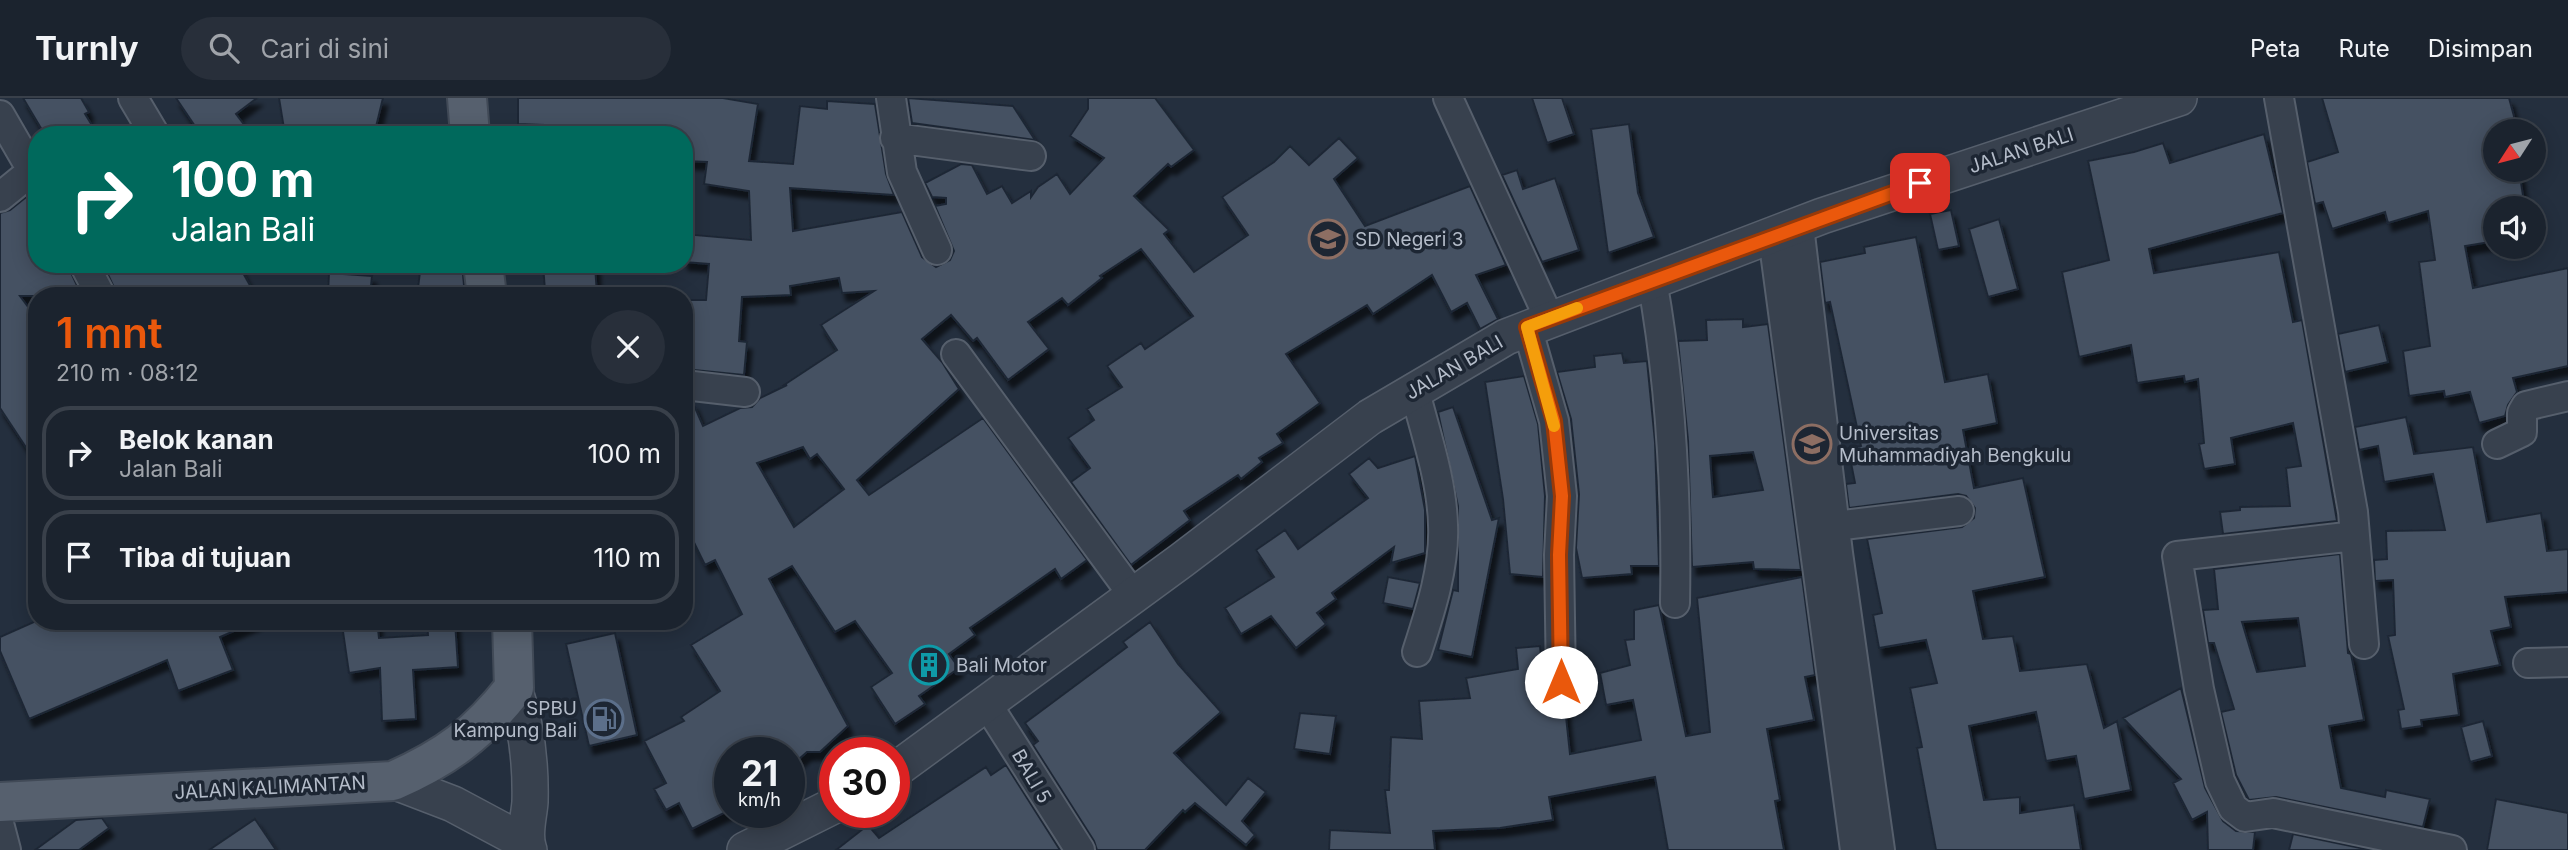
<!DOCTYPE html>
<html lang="id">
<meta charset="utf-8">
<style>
:root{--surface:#1b232e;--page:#282f3a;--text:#f1f3f6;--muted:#a0a4aa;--line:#39404a;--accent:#ea580c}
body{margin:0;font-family:Inter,sans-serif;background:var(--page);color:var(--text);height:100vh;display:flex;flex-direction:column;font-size:26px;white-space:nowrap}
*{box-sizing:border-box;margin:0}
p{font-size:23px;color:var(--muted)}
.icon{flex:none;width:38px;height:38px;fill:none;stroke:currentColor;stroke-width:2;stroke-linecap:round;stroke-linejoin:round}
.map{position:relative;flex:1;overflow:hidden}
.sheet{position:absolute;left:28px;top:189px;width:665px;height:343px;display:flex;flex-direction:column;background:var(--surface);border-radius:28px;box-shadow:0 4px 18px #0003,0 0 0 2px var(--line)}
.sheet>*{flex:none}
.guide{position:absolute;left:28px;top:28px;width:665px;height:147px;border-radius:28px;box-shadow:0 4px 18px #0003,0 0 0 2px var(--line);background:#00695c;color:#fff;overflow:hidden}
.needle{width:46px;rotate:234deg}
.tools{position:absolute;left:2483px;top:21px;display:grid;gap:14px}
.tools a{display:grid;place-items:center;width:63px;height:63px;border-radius:50%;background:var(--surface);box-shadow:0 4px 18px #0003,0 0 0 2px var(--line);font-size:35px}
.speed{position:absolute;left:714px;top:639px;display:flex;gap:14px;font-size:35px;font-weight:700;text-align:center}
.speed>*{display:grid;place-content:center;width:91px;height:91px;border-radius:50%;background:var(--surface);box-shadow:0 4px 18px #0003,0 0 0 2px var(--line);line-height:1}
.speed small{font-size:18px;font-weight:400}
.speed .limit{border:10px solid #d22;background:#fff;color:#111}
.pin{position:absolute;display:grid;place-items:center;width:60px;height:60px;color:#fff;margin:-30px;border-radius:14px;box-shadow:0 4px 10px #0006}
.me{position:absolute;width:77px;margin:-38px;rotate:0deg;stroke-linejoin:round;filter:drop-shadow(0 0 5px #0008)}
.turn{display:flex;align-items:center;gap:24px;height:147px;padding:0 28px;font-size:32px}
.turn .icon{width:91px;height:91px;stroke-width:2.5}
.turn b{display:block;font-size:49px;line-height:60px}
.round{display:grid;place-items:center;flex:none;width:74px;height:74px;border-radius:37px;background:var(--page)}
.overview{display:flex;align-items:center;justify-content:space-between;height:119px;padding:0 28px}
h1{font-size:42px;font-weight:600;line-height:52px;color:var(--accent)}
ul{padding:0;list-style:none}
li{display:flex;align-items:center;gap:21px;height:94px;margin:0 14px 10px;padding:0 14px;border:4px solid var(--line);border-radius:28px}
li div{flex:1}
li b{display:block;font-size:26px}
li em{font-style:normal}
header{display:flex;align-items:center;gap:42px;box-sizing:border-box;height:98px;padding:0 35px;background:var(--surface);border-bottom:2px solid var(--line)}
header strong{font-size:33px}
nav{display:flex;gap:38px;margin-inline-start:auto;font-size:24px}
.search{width:490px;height:63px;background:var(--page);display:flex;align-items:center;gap:18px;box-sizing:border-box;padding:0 24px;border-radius:38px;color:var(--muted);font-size:26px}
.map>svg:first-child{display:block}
.building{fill:#455162;stroke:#1f2835;stroke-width:2;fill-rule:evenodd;filter:url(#shadow)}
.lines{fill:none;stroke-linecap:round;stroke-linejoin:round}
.minor-casing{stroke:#565f6c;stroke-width:32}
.tertiary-casing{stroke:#565f6c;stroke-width:38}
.primary-casing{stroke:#414a57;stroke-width:42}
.minor{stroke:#38414e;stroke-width:28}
.tertiary{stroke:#38414e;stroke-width:35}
.primary{stroke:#56606e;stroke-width:38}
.route-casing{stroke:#983908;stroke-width:18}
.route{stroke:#ea580c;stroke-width:12}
.slow{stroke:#f59e0b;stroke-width:12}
.labels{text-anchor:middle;stroke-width:7;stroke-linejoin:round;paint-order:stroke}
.street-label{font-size:19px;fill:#b4bcc9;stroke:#1d2633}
.poi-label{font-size:19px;fill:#b4bcc9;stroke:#1d2633;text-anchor:start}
</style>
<header>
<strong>Turnly</strong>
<div class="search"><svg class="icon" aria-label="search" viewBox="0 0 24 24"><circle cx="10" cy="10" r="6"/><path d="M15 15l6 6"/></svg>Cari di sini</div>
<nav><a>Peta</a><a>Rute</a><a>Disimpan</a></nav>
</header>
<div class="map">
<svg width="2568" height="752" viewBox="0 0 2568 752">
<defs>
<filter id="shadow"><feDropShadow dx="4.5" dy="8" stdDeviation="2" flood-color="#0009"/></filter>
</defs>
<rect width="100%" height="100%" fill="#242f3e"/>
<!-- building -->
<path class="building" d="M23,0H81L89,14L85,16L98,37H45Z
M176,0H257L236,16L252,37H201Z
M279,0H383L374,37H285Z
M518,0H723L758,6L749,63L793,66L800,8L827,11V3L875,6L886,76L894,97L790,90L793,133L902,114L922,159L936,169L950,162L954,153L935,108L946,106V100L932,99L925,85L961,66L972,67L987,96L1002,88L1012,105L1031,93V99L1038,89L1057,76L1070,96L1104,60L1070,38L1088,11V0H1155L1194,52L1171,69L1168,66L1134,98L1169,132L1164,136L1194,174L1248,137L1222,99L1274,64L1290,48L1309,67L1339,40L1358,60L1334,81L1365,128L1470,88L1506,167L1476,177L1498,221L1480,231L1467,205L1451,214L1432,177L1373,216L1367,207L1286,256L1320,305L1277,336L1283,345L1259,360L1262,364L1241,381L1238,377L1184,413L1190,422L1131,467L1071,384L1090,370L1068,340L1094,322L1087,311L1122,289L1107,268L1141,245L1145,251L1193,218L1141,151L1100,178L1102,180L1068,207L1062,200L1028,224L1049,251L1008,282L977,240L973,243L951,217L922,241L942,264L959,291L857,382L869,397L983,320L1087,462L1061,481L1055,471L970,530L975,537L949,556L959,570L919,598L925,606L895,626L871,589L892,575L855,523L835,534L792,468L769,481L848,628L820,654H807L799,661L794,654H730V712L692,731L679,705L666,712L654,691L666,685L644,643L684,623L681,619L720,593L691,547L742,516L715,462L705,467L684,424V304L693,305L703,328L740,310L752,309L760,300L787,287H784L837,252L821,227L874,193L842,195L839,180L790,188L791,197L742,199L739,243L747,244L744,277L684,271V202H706L709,166L684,164V136L751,142L749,93L704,86L707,64L684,63V37H544V27L518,26ZM803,349L810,361L817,356L844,391L794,429L757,365Z
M908,0L1013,8L1035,42L912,25Z
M1532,0H1562L1574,36L1547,45Z
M2322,0H2509L2518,33H2496V72H2519L2525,110H2496V143L2465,148L2473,190L2568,170V268L2513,280L2517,294L2508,307L2505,318L2479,325L2470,294L2445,299L2444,293L2409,298L2403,253L2430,248L2419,164L2435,162L2428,113L2388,125L2385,114L2332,131L2323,104L2315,106L2307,64L2338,54Z
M1629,26L1638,95L1654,139L1608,155L1591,31Z
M2264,36L2283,115L2149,151L2154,175L2279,154L2293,224L2302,222L2337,423L2223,436L2220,414L2240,412V409L2290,408L2286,370L2301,368L2293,325L2231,340L2235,366L2204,371L2199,346L2204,345L2198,281L2185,284L2184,278L2137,285L2131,247L2079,259L2062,174L2109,162L2088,63L2134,54L2163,45L2170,65Z
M1517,72L1523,91L1555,80L1579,152L1542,164L1502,77Z
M30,96L37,98V166H67L82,198H20L37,221V366L0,310V115L10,112Z
M1951,112L1959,148L1938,152L1930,116Z
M1999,121L2018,191L1988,199L1969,131Z
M1916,139L1945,284L1988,276L1997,325L1963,332L1974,390L2023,380L2045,479L1973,493L1983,541L2013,538L2020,573L2087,566L2104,630L2117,623L2131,692L2084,701L2076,658L2046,663L2036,614L1969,628L1984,702L2020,699V715L2074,707L2081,752H1936L1917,650L1922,649L1910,590L1937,585L1926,542L1879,550L1873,517L1882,515L1867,441L1962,429L1974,420L1975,410L1966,398L1958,396L1849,410L1846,386L1855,385L1848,350L1861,348L1830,204L1825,205L1820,164L1865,155L1864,149Z
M103,166H238L256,198H118Z
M421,166H462L465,198H417Z
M543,166H595L597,198H553L554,193H545Z
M329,175L372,178L370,198L328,195Z
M1743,221V229L1768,226L1801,472L1754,471L1753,464L1692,469L1688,342L1678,243L1707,242L1706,222ZM1753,354L1763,392L1713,399L1710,358Z
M2379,227L2388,264L2345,274L2338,236Z
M1622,255L1624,265L1647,263L1655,344L1659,468H1631L1632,476L1582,480L1576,450L1579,396L1571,321L1557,274L1595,269L1594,258Z
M1524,278L1538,326L1545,398L1543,479L1510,476L1503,401L1485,284Z
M1453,309L1492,422L1499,420L1472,559L1438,552L1453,492L1458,493V408L1438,314Z
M2406,319L2414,356L2473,349L2487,424L2541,415L2547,453L2568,451V494L2505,499L2511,529L2491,533L2500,567L2453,576L2459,617L2421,622L2422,628L2401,631L2398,612L2404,611L2388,538L2395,537L2393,482L2375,483L2374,462L2387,461L2386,433L2445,432L2433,376L2384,384L2378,348L2359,352L2355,329Z
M1415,358L1425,412V455L1391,465L1394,449L1332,495L1336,501L1317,515L1326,526L1296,550L1271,518L1241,536L1225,510L1274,479L1256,452L1285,432L1298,451L1368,400L1349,376L1369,360L1378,370Z
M2340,456L2348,555L2351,556L2364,622L2329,628L2341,690L2385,699L2386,692L2430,701L2423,729L2276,699L2249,702L2236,677L2221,614L2234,611L2214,545H2208L2203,512L2218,511L2214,471ZM2298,520L2305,568L2257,574L2242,524Z
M1388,479L1420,485L1413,511L1383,505Z
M1802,479L1815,577L1805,579L1814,622L1767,631L1780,702L1775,703L1784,752H1668L1655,679L1549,699L1553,722L1500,730L1433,733L1435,752H1329L1330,732L1390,735L1385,692H1389L1391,639L1422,641L1419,603L1470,600L1466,580L1518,571L1516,550L1540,548L1544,587L1552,598L1564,600L1570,656L1641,642L1633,602L1606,607L1600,575L1630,567L1625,542L1634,541V512L1659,507L1686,638L1710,634L1697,500Z
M36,523H257L220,539L233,572L178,593L167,562L29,621L0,553V539Z
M377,523L379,540L428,537L427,523H455L458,569L413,572L416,621L382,623L380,570L349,575L342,527Z
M1150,524L1178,566L1221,614L1174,655L1226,707L1248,680L1266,694L1242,723L1255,737L1246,747L1195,705L1185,714L1183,712L1145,752H1097L1094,743L1033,647L1038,643L1025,625L1127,549L1123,544Z
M615,535L637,637L589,648L566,546Z
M2181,590L2205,690L2223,723L2236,733L2255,734L2253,752H2208L2207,714L2192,722L2173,685L2181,681L2123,620Z
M1300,615L1336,618L1330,656L1294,651Z
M2483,623L2492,658L2470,664L2461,629Z
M1006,667L1060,752H836L868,727L879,740L986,669L991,677Z
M2496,701L2568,715V752H2487Z
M102,720L109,730L79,752H35L76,722Z
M255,721L276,752H209Z
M2293,736L2370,752H2289Z"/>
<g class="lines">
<defs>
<path id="minor" d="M133,0L155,37
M891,0L902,74L937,152
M1448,0L1549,220
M2279,0L2353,414L2364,546
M0,17L37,81
M895,40L1031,58
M0,99L32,73
M1799,128L1838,455L1880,752
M1773,139L1855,752
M84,166L101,198
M1652,182C1671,288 1677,397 1675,505
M1527,229L1554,323L1562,398L1559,457L1561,584
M956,256L1133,497
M684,287L745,294
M1414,290C1425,334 1442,382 1443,427C1445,469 1430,514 1417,554
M2497,346L2522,334V315L2526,308L2568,298
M1835,428L1959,413
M2355,438L2177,458L2199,591L2220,683L2233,710L2245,719L2273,715L2452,752
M2528,565L2568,564
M985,603L1080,752
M0,729L6,752"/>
<path id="tertiary" d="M514,590C527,628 531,664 530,704C529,719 523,737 529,752
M894,673L1182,462L1370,319L1506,239L1822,118L2179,0
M393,683L453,706L526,745
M745,752L835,707"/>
<path id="primary" d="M467,0L470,37
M483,166L487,198
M0,704L393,683C447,659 478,636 514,590L512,523"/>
</defs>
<!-- minor casing -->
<use href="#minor" class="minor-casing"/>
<!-- tertiary casing -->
<use href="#tertiary" class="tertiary-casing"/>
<!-- primary casing -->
<use href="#primary" class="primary-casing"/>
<!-- minor -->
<use href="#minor" class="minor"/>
<!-- tertiary -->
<use href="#tertiary" class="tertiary"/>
<!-- primary -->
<use href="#primary" class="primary"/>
</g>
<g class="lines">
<defs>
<path id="route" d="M1561,584L1559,457L1562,398L1554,323L1527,229L1920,85"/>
</defs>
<!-- route casing -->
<use href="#route" class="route-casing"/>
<!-- route -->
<use href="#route" class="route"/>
<!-- slow -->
<path class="slow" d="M1554,328L1527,229L1577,210"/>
</g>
<!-- icons -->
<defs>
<symbol id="school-ring" viewBox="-11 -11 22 22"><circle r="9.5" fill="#1d2633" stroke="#8d6e63" stroke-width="1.5"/><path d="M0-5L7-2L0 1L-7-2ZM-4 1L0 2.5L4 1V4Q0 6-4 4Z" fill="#8d6e63"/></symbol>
<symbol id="university-ring" viewBox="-11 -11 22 22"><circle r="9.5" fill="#1d2633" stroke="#8d6e63" stroke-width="1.5"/><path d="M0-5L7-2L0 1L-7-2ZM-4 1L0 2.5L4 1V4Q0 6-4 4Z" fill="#8d6e63"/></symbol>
<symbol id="building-ring" viewBox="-11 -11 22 22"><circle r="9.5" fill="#1d2633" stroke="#0f9aa8" stroke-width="1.5"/><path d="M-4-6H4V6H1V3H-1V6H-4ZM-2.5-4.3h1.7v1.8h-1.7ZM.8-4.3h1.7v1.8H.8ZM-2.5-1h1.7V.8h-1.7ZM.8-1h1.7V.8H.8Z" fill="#0f9aa8"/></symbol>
<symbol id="fuel-ring" viewBox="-11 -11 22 22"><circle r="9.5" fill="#1d2633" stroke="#5c6f8a" stroke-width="1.5"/><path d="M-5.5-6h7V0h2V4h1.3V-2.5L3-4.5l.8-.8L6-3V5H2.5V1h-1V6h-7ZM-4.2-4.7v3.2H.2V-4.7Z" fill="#5c6f8a"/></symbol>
</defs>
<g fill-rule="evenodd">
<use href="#school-ring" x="1306" y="119" width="44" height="44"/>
<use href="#university-ring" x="1790" y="324" width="44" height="44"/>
<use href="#building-ring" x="907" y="545" width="44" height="44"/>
<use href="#fuel-ring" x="582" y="599" width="44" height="44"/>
</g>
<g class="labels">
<!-- street labels -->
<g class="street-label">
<text transform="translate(2021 52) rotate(-18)" y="7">JALAN BALI</text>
<text transform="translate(1454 269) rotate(-30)" y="7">JALAN BALI</text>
<text transform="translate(1032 678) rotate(60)" y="7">BALI 5</text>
<text transform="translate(270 689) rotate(-3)" y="7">JALAN KALIMANTAN</text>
</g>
<!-- poi labels -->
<g class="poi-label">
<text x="1355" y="148">SD Negeri 3</text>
<text x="1839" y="342">Universitas<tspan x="1839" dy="22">Muhammadiyah Bengkulu</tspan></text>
<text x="956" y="574">Bali Motor</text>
<text x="577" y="617" text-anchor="end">SPBU<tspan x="577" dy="22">Kampung Bali</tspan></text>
</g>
</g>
</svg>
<div class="tools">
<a><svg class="needle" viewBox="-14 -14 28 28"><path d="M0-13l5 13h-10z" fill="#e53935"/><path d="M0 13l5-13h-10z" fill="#a0a4aa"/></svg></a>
<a><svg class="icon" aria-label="sound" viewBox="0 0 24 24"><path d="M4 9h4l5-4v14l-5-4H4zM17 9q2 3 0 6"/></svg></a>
</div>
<div class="speed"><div>21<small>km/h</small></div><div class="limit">30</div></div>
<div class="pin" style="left:1920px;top:85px;background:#d93025"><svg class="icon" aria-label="arrive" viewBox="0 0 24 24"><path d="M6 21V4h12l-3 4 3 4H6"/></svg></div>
<svg class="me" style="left:1561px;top:584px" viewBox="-20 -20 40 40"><circle r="19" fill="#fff"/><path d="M0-13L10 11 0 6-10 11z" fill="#ea580c"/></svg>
<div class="guide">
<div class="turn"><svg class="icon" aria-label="right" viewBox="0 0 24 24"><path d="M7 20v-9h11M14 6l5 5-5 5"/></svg><div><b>100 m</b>Jalan Bali</div></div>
</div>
<section class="sheet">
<div class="overview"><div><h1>1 mnt</h1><p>210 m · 08:12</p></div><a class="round"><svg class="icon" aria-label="close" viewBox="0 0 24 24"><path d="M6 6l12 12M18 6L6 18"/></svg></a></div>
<ul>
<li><svg class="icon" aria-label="right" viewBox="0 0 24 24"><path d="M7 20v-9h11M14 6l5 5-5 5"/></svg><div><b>Belok kanan</b><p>Jalan Bali</p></div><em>100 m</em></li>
<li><svg class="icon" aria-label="arrive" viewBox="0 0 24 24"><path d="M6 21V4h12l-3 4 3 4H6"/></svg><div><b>Tiba di tujuan</b></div><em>110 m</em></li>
</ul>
</section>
</div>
